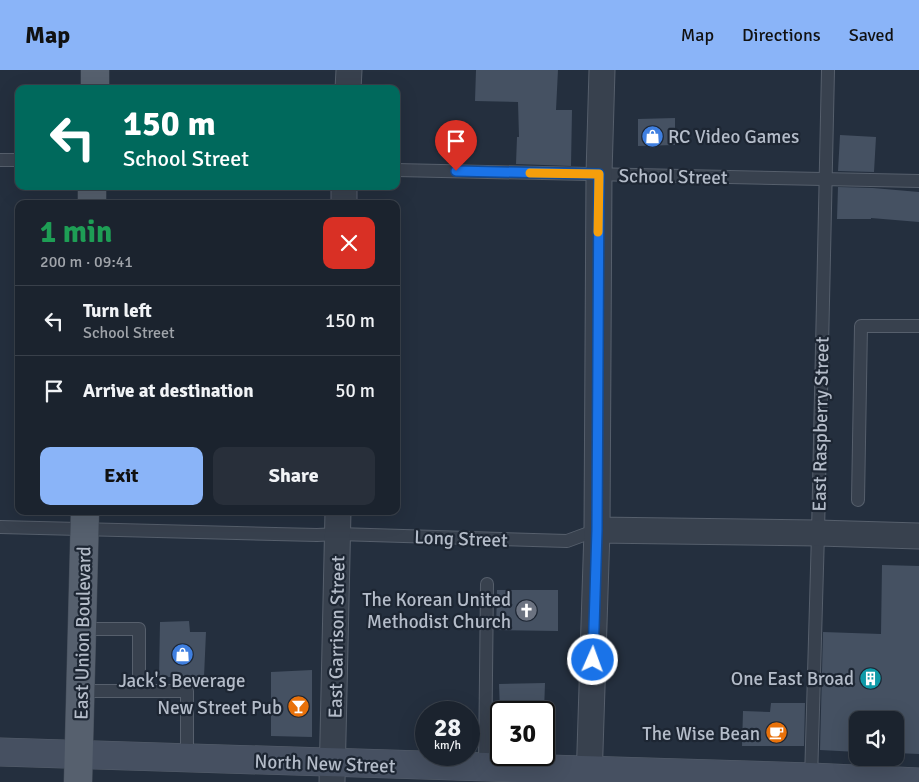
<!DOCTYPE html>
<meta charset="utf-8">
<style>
:root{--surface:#1b232e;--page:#282f3a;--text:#f1f3f6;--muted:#a0a4aa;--line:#39404a;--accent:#8ab4f8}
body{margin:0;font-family:Signika,sans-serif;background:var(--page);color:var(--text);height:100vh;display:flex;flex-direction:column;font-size:19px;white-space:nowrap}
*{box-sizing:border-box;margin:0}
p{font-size:16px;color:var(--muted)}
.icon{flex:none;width:28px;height:28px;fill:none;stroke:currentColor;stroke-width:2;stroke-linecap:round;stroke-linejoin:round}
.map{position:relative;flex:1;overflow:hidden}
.details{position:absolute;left:15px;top:130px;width:385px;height:315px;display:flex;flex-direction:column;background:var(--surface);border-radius:10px;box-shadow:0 5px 20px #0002,0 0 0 1px var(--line)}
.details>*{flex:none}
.hud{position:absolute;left:15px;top:15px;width:385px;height:105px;border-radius:10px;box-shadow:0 5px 20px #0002,0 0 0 1px var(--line);background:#00695c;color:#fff;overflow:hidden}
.fabs{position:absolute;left:849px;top:641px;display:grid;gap:10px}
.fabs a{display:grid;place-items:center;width:55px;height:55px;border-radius:10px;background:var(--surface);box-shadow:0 5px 20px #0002,0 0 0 1px var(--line);font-size:25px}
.speed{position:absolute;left:415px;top:631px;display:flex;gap:10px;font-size:25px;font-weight:700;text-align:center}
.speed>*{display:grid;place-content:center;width:65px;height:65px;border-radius:50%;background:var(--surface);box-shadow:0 5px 20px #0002,0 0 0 1px var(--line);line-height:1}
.speed small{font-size:12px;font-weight:400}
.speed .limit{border:2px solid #111;border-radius:8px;background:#fff;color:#111}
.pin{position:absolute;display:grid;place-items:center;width:42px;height:42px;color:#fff;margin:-51px -21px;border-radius:50% 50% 50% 0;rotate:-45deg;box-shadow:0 0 5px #0007}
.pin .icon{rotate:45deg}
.me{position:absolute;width:55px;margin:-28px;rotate:2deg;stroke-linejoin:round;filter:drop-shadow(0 0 4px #0008)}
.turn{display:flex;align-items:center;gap:18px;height:105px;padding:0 25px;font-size:22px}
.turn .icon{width:65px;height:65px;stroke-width:2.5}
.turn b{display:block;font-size:35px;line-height:42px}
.round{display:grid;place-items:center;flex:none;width:52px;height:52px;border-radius:10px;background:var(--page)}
.summary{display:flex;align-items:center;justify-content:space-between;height:85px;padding:0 25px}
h1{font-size:30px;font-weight:700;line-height:38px;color:#1e9e55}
.action{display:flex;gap:10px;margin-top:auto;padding:10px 25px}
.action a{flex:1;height:58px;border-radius:10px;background:var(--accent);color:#111;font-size:20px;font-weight:700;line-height:58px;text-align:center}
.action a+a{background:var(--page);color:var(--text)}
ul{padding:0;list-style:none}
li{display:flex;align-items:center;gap:15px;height:70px;padding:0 25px;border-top:1px solid var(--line)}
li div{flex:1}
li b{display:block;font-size:19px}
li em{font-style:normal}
header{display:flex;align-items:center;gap:30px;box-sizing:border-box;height:70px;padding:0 25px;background:var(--accent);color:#111}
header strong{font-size:24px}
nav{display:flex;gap:28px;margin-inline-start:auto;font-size:18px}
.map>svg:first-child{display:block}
.building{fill:#455162}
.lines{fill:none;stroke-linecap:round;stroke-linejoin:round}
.lane-casing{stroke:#565f6c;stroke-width:14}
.street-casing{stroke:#565f6c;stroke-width:27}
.secondary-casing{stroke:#565f6c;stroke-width:29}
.primary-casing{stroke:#414a57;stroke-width:29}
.lane{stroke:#38414e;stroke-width:12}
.street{stroke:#38414e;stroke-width:25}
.secondary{stroke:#465061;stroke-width:28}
.primary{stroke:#56606e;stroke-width:28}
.route-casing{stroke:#114b97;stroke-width:12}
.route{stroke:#1a73e8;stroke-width:9}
.slow{stroke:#f59e0b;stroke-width:9}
.labels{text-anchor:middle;stroke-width:4.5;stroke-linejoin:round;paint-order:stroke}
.poi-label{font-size:19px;fill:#b4bcc9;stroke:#1d2633;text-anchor:end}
.street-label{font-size:19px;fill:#b4bcc9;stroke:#1d2633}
</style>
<header>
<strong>Map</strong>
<nav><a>Map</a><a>Directions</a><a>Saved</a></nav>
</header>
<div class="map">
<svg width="919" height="712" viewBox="0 0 919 712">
<rect width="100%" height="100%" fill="#242f3e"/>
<!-- building -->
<path class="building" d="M476,0H558L556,40H572L571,96L516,94L517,67H519L518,32L475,31Z
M675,48V75L638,76V49Z
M840,65L876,67L874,102L838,101Z
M838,117L873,118L919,122V152L871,148V149H837Z
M882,495L919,496V684L895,683V650H858V682L820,680L823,562L881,564Z
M497,520H558V561L496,560Z
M189,551L190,562H206L204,607H159L160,552Z
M312,600V667L271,666V602Z
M545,613L544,642H500L499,614Z
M771,633H805L804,676H742L743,641L770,642Z"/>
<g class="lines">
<defs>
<path id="lane" d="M0,90H19
M396,100L919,111
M858,430L861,256H919
M0,457L317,465L338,464L567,471L597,460
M82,559H139V621
M80,621H187V689
M485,697L487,514
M811,710L818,463L828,0"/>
<path id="street" d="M348,19L349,0
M344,134V116
M597,460L818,463L919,466
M332,712L338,441
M589,712L597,460L599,104L602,0"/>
<path id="secondary" d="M0,682L811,707L919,712"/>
<path id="primary" d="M95,19V0
M92,134V116
M78,712L85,441"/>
</defs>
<!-- lane casing -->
<use href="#lane" class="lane-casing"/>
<!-- street casing -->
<use href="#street" class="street-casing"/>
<!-- secondary casing -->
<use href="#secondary" class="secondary-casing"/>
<!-- primary casing -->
<use href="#primary" class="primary-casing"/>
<!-- lane -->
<use href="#lane" class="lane"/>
<!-- street -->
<use href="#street" class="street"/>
<!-- secondary -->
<use href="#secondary" class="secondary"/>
<!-- primary -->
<use href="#primary" class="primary"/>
</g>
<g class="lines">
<defs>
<path id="route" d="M456,101L599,104L597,460L593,590"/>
</defs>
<!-- route casing -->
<use href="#route" class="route-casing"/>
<!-- route -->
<use href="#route" class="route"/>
<!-- slow -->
<path class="slow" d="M530,103L599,104L598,162"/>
</g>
<!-- icons -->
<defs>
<symbol id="shop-disc" viewBox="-11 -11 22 22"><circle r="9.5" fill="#3f7fe0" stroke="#1d2633"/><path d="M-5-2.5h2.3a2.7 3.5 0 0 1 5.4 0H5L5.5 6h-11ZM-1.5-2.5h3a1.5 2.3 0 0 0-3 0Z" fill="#fff"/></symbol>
<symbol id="church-disc" viewBox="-11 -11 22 22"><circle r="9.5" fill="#6b7280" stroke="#1d2633"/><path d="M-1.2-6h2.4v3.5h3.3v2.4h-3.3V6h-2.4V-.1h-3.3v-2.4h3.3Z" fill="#fff"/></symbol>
<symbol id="building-disc" viewBox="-11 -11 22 22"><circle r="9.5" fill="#0f9aa8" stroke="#1d2633"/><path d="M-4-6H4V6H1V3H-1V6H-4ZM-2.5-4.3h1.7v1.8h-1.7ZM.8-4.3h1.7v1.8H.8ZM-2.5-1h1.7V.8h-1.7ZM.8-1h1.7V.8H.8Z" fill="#fff"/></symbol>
<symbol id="bar-disc" viewBox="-11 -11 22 22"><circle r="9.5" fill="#e8710a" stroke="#1d2633"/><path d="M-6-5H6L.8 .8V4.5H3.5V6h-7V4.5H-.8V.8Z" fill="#fff"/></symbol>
<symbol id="cafe-disc" viewBox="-11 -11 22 22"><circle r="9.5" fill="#e8710a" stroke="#1d2633"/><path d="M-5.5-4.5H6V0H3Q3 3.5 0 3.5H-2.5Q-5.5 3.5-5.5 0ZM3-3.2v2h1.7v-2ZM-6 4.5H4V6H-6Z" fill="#fff"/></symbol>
</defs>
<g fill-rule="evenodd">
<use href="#shop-disc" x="640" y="54" width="25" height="25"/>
<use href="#church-disc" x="514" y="528" width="25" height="25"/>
<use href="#shop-disc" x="170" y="572" width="25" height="25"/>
<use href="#building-disc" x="858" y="596" width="25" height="25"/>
<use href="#bar-disc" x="286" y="624" width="25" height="25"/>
<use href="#cafe-disc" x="764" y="650" width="25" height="25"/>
</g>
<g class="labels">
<!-- poi labels -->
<g class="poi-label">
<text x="668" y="73" text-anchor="start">RC Video Games</text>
<text x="511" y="536">The Korean United<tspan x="511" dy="22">Methodist Church</tspan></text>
<text x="854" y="615">One East Broad</text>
<text x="182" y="617" text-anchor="middle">Jack's Beverage</text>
<text x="282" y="644">New Street Pub</text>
<text x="760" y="670">The Wise Bean</text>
</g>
<!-- street labels -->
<g class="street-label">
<text transform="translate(673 106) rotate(1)" y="7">School Street</text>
<text transform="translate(820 354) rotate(-89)" y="7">East Raspberry Street</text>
<text transform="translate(461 468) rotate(2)" y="7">Long Street</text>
<text transform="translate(82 563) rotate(-89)" y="7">East Union Boulevard</text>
<text transform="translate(336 567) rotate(-89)" y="7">East Garrison Street</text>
<text transform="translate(325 693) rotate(2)" y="7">North New Street</text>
</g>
</g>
</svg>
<div class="fabs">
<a><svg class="icon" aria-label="sound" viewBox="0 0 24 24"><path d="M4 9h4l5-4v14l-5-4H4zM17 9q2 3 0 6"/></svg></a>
</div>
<div class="speed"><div>28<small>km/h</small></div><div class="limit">30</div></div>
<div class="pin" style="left:456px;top:101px;background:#d93025"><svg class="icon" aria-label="arrive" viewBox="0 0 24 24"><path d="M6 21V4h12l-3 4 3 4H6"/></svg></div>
<svg class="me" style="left:593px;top:590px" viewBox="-20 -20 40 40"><circle r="17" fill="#1a73e8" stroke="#fff" stroke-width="3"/><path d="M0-11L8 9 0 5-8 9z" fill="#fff"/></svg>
<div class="hud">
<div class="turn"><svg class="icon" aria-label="left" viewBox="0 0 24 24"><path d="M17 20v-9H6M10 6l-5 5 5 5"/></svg><div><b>150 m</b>School Street</div></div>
</div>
<section class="details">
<div class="summary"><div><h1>1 min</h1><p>200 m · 09:41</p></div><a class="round" style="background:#d93025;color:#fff"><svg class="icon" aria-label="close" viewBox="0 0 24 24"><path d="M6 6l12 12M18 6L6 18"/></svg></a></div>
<ul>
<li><svg class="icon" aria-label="left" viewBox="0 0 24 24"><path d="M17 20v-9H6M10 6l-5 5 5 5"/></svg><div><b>Turn left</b><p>School Street</p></div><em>150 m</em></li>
<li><svg class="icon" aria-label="arrive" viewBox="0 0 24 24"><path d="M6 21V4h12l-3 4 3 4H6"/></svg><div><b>Arrive at destination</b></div><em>50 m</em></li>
</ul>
<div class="action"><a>Exit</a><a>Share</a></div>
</section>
</div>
